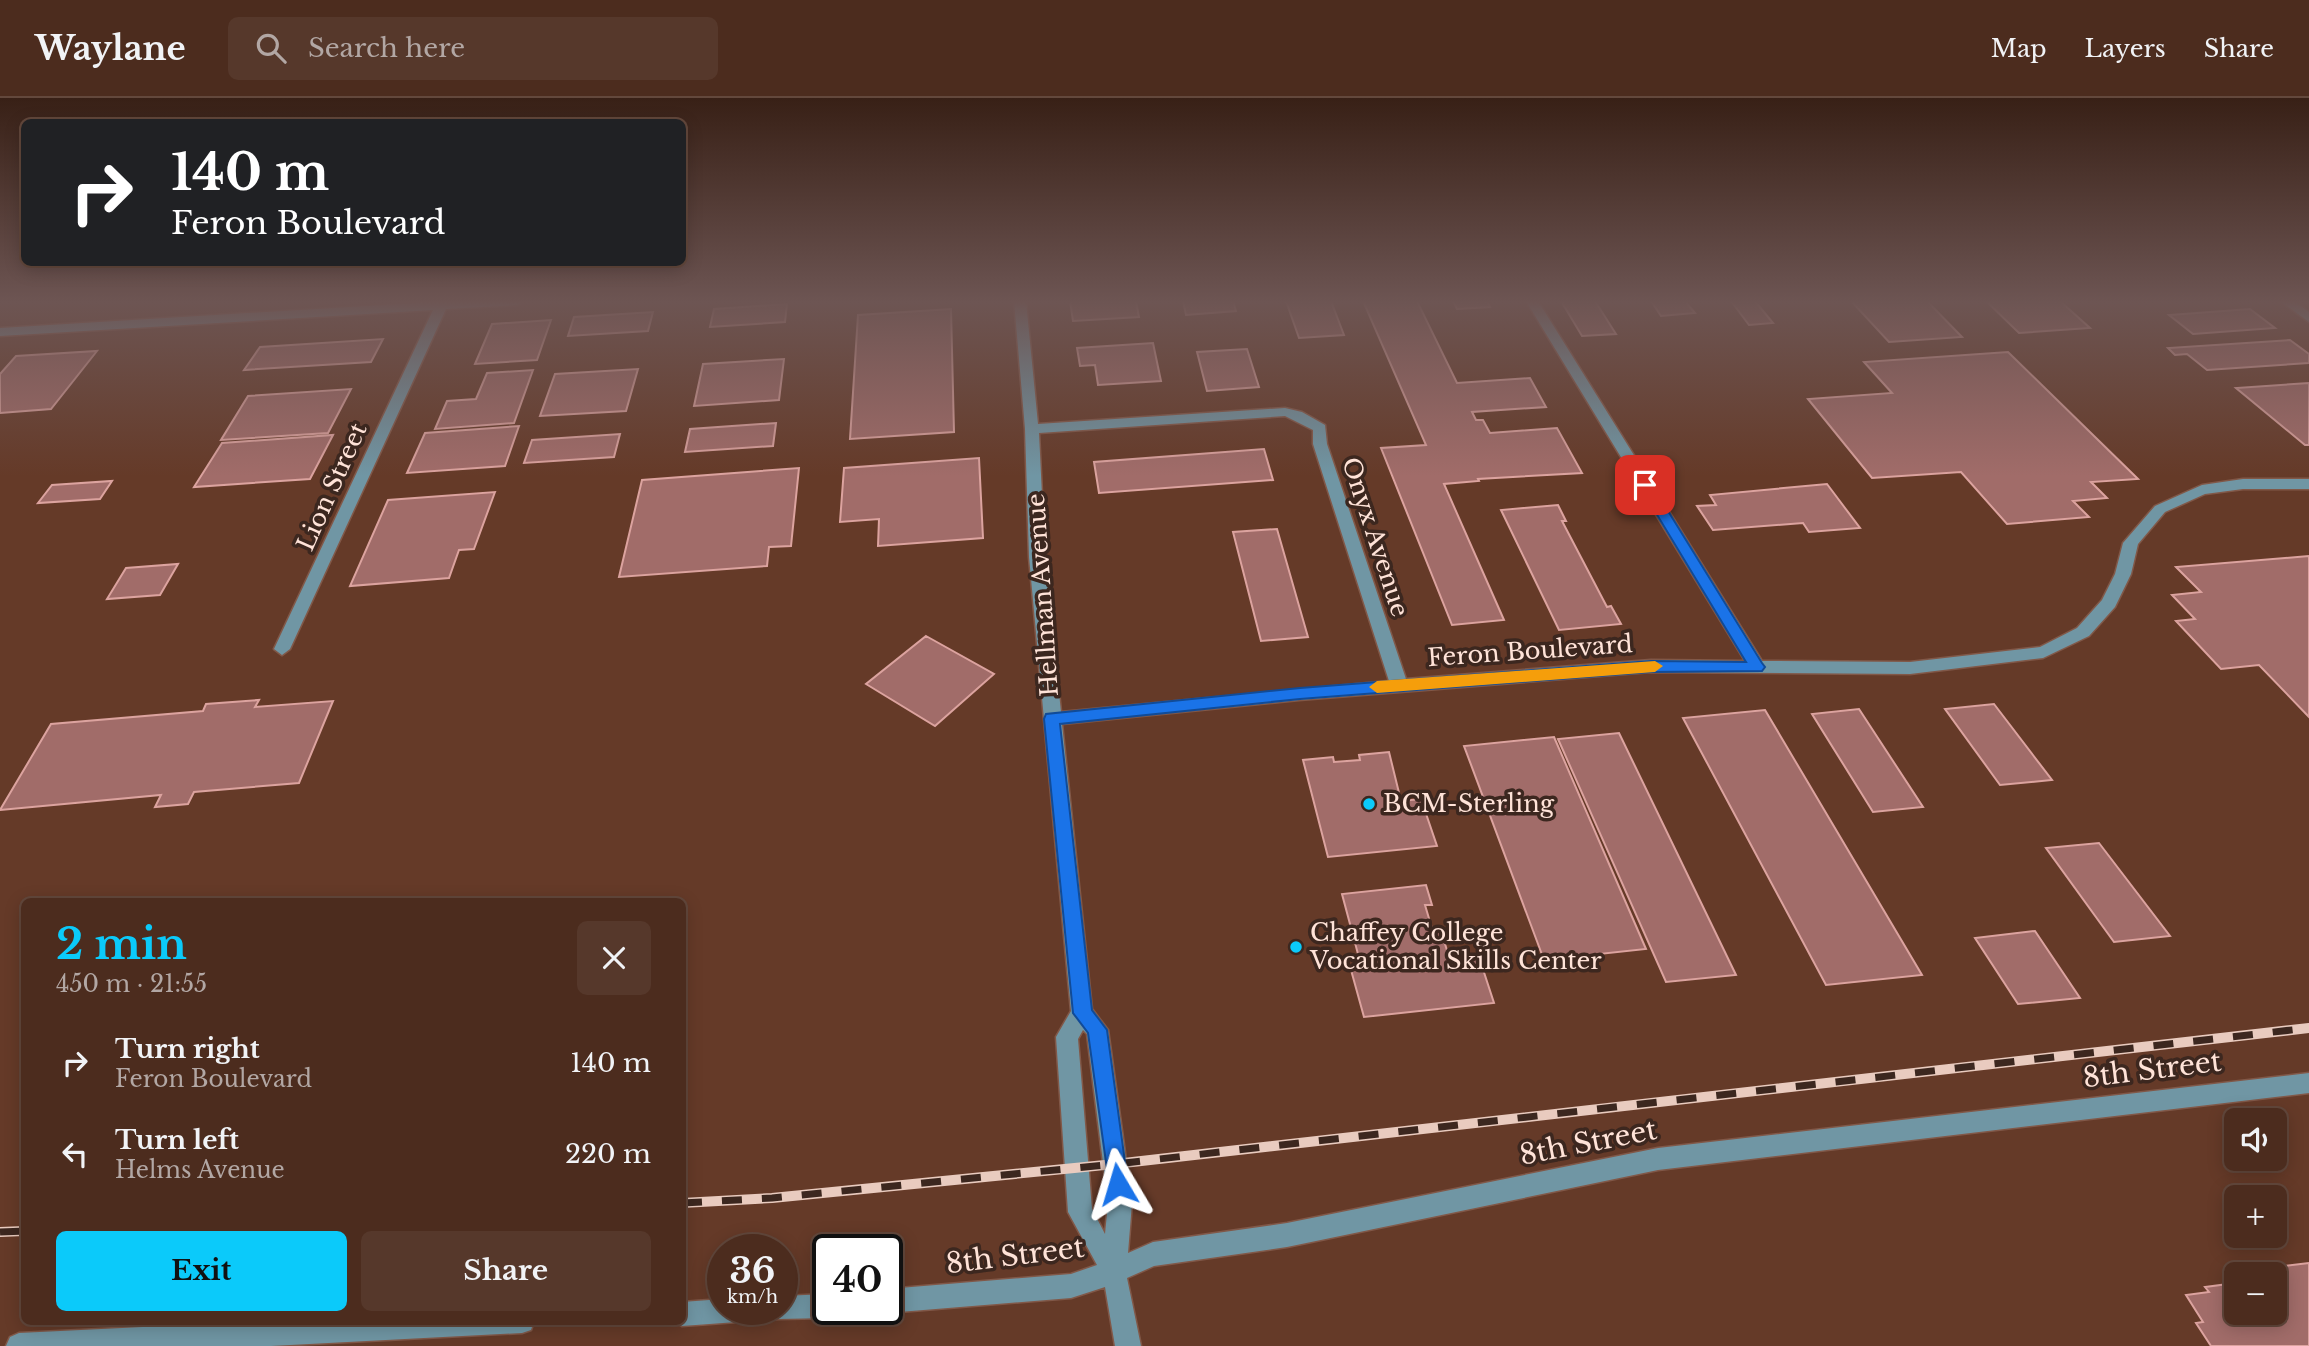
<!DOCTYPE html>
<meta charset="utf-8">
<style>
:root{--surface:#4c2c1e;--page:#56382b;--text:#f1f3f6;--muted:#b2a7a4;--line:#63483c;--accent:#0bcafa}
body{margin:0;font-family:"Libre Baskerville",serif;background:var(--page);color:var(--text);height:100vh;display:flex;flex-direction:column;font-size:26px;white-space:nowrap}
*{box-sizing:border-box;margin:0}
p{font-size:23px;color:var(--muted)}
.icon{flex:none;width:38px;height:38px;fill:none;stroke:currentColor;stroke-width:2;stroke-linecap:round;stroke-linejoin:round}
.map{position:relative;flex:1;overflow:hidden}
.sheet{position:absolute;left:21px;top:800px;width:665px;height:427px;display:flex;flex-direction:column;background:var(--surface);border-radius:10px;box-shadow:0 4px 18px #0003,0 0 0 2px var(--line)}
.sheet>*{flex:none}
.hud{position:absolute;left:21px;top:21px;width:665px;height:147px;border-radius:10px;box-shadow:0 4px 18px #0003,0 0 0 2px var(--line);background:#202124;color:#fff;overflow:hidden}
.fabs{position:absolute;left:2224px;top:1010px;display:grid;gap:14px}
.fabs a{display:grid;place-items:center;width:63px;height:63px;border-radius:10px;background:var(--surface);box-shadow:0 4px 18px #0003,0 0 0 2px var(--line);font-size:35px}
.speed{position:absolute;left:707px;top:1136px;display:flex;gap:14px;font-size:35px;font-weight:700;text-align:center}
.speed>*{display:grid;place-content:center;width:91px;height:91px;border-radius:50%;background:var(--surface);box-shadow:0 4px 18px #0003,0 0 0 2px var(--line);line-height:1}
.speed small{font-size:18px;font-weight:400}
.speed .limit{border:4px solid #111;border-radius:10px;background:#fff;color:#111}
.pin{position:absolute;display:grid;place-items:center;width:60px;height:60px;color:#fff;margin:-30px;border-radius:14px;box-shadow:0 4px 10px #0006}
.me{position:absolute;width:77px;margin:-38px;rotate:353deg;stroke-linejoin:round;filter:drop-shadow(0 0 5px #0008)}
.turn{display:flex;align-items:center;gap:24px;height:147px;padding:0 35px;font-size:32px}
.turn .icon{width:91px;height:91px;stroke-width:2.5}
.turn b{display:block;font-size:49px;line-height:60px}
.round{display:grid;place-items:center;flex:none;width:74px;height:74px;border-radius:10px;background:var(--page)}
.overview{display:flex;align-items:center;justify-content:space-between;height:119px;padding:0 35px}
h1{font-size:42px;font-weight:700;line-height:52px;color:var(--accent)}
.action{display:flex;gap:14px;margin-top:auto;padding:14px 35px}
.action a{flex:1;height:80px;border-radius:10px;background:var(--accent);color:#111;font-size:28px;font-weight:700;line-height:80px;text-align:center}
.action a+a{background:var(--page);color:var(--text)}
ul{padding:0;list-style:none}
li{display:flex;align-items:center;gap:21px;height:91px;padding:0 35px}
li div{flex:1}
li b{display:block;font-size:26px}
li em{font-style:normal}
header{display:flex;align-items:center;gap:42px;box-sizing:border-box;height:98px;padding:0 35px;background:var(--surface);border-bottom:2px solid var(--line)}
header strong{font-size:33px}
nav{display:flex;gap:38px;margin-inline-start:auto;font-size:24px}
.search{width:490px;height:63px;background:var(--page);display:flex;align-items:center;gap:18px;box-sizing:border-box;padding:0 24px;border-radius:10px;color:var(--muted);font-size:26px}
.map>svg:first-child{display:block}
.building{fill:#a16c69;stroke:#dca39f;stroke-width:2}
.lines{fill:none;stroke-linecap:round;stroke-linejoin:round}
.minor-casing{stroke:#815848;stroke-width:3}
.minor{fill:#7096a4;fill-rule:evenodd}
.rail-casing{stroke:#e9cbbf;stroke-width:10}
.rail{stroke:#3c271f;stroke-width:7;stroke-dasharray:20;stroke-linecap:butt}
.route{fill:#1a73e8;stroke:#114b97;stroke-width:2}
.slow{fill:#f59e0b}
.poi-dot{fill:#0bcafa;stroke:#3c271f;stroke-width:2.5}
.labels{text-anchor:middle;stroke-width:7;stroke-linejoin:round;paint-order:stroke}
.street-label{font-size:24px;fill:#ffe3d8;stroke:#3c271f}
.poi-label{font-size:24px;fill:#ffe3d8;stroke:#3c271f;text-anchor:start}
.near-street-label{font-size:28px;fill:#ffe3d8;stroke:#3c271f}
</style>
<header>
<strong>Waylane</strong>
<div class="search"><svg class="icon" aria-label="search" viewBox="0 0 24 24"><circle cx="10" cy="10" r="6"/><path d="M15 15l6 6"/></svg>Search here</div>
<nav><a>Map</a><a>Layers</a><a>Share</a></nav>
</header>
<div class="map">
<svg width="2309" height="1248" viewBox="0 0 2309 1248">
<rect width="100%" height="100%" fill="#653a28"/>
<!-- building -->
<path class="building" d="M1070,203H1136L1139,219L1073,223Z
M1183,203H1233L1236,213L1186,217Z
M1286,203H1331L1344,237L1299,240Z
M1363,203H1417L1457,285L1530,280L1546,309L1472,314L1476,322H1483L1490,335L1557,330L1582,375L1478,381L1479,383L1444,386L1504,522L1452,527L1381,350L1426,347Z
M1453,203H1487L1490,209L1457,211Z
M1561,203H1595L1616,236L1582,238Z
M1651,203H1685L1695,215L1661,218Z
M1731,203H1755L1773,225L1749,227Z
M1851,203H1927L1962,239L1889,244Z
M1986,203H2060L2090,230L2019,235Z
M787,206L785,224L710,229L714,211Z
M951,211L954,334L850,341L858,217Z
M2250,211L2275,230L2193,236L2169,217Z
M653,214L648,233L568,238L574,219Z
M551,222L537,262L475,266L492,226Z
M383,241L371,264L244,272L260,249Z
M2290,242L2309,256V265L2207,272L2187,256L2175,257L2168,250Z
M1153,245L1161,283L1098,287L1095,267L1080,268L1077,250Z
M1247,251L1259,289L1207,293L1197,254Z
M97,253L51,311L0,315V276L16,258Z
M2008,254L2138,381L2091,384L2107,400L2073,403L2089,419L2007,426L1961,374L1872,380L1808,301L1892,295L1864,264Z
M784,261L779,302L694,308L703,266Z
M638,271L626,313L540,318L555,276Z
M533,272L514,325L435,331L447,303L476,301L487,275Z
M2309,285V347H2305L2236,290Z
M351,291L328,335L221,342L248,298Z
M776,325L773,348L685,354L690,331Z
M519,328L505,368L407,375L425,335Z
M620,336L614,359L524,365L532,342Z
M333,337L310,381L194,389L222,345Z
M1264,351L1273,382L1099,395L1094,364Z
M979,360L983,440L878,448L879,421L840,424L844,370Z
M799,370L791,448L769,449L767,468L619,479L642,382Z
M112,383L100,401L38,405L52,387Z
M1827,386L1860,430L1809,434L1803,425L1713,432L1697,408L1716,407L1710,397Z
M495,394L474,451L459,452L449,480L350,488L388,402Z
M1558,407L1566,423H1562L1607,509L1611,508L1621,526L1559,532L1501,412Z
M1277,431L1308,539L1261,543L1233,434Z
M2309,458V619L2259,567L2221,571L2176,523L2195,521L2172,497L2201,494L2176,469Z
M178,466L160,497L107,501L126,470Z
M926,538L994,576L935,628L866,586Z
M259,602L255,609L333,603L299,685L194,694L188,706L155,709L161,697L0,712L51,626L203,613L206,606Z
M1994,606L2052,682L2000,687L1945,611Z
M1859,611L1923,709L1873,714L1812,616Z
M1765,612L1922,877L1826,887L1683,620Z
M1619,635L1736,877L1666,884L1558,641Z
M1554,639L1646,851L1544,862L1464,648Z
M1389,654L1401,703L1421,701L1437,748L1328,759L1303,662L1333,659L1334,664L1360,662L1359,657Z
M2099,745L2170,838L2114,844L2046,750Z
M1426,787L1432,807H1425L1433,834L1441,833L1450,862L1479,859L1494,905L1364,919L1351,872L1362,871L1342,796Z
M2035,833L2080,900L2018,906L1975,840Z
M2309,1165V1248H2211L2196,1225L2203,1224L2186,1197L2209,1194L2205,1189L2236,1185V1214H2275V1176H2255L2252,1172Z"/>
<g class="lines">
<defs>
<path id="minor" d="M449,203H524L518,207L446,211L290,551L282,557L274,551L433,212L0,238V230Z
M1014,203H1026L1038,326L1285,310L1302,314L1325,327L1327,346L1406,581L1651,562L1745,563L1526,203H1538L1762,563L1910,564L2040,549L2077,530L2102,502L2115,476L2123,445L2155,408L2202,387L2243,381H2309V391H2243L2205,396L2165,414L2138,446L2131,476L2115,509L2089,538L2043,560L1910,576L1651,574L1299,602L1062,626L1092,911L1108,932L1132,1105L1128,1155L1153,1144L1287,1125L1658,1050L2309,975V995L1658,1072L1287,1149L1154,1168L1127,1180L1141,1248H1115L1105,1189L1071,1200L887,1215L878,1212L887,1211V1191L1071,1176L1097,1167L1068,1114L1056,939L1071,913L1029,459L1025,331ZM1285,318L1313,332V346L1389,583L1061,614L1045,459L1039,335ZM1083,932L1087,936L1108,1105L1105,1136L1092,1111L1078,941Z
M2280,203H2294L2309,214V224Z
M828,1196V1211H839L837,1217L828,1220L778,1221L682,1228L673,1223H682V1204L723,1201V1211H782V1198Z
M265,1223H534L531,1232L522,1235L271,1248H6L10,1239L19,1235Z"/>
</defs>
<!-- minor casing -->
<use href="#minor" class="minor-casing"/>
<!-- minor -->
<use href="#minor" class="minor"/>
<defs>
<path id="rail" d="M682,1105L772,1100L1115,1066L2309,930
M0,1134L24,1133"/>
</defs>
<!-- rail casing -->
<use href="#rail" class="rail-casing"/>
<!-- rail -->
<use href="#rail" class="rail"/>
</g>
<!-- sky -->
<linearGradient id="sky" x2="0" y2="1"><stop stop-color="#382016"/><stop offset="0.54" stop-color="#6d5553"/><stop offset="1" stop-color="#6d5553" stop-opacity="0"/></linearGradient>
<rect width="2309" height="378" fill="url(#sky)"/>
<!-- route -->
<path class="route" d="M1645,383L1652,387L1762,565L1765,569L1762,573L1651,574L1300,601L1060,626L1092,912L1107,932L1128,1086L1125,1093L1118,1096L1110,1093L1088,935L1073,915L1044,621L1046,616L1300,590L1651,563L1746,564L1639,387Z"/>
<!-- slow -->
<path class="slow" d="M1655,563L1663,568L1655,574L1377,595L1369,589L1377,583Z"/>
<!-- markers -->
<g class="poi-dot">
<circle cx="1369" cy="706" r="7"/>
<circle cx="1296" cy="849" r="7"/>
</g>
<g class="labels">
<!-- street labels -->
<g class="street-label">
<text transform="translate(332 389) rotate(-66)" y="8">Lion Street</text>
<text transform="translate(1375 439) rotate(72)" y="8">Onyx Avenue</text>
<text transform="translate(1043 497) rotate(-94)" y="8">Hellman Avenue</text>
<text transform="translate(1530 553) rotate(-4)" y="8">Feron Boulevard</text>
</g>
<!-- poi labels -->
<g class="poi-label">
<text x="1383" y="714">BCM-Sterling</text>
<text x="1310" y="843">Chaffey College<tspan x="1310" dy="28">Vocational Skills Center</tspan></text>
</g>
<!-- near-street labels -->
<g class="near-street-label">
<text transform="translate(2152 971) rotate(-7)" y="10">8th Street</text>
<text transform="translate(1588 1044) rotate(-11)" y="10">8th Street</text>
<text transform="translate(1015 1157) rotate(-7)" y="10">8th Street</text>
</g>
</g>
</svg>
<div class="fabs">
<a><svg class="icon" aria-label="sound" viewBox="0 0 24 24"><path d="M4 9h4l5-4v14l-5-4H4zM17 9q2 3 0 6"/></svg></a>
<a>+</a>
<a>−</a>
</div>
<div class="speed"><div>36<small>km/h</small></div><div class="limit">40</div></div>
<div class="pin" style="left:1645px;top:387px;background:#d93025"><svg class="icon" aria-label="arrive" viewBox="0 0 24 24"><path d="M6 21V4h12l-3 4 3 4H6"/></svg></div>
<svg class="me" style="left:1118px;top:1086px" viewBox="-20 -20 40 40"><path d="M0-17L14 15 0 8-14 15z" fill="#1a73e8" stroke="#fff" stroke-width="4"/></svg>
<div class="hud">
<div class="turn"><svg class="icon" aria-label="right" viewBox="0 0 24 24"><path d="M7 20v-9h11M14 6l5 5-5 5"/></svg><div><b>140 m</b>Feron Boulevard</div></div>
</div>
<section class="sheet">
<div class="overview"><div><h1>2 min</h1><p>450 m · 21:55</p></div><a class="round"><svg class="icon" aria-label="close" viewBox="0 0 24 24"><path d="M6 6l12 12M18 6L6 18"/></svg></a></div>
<ul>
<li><svg class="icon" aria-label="right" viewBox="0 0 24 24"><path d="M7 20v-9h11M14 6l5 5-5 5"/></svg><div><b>Turn right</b><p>Feron Boulevard</p></div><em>140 m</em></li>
<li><svg class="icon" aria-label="left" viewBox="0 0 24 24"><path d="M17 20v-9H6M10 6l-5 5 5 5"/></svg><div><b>Turn left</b><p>Helms Avenue</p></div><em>220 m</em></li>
</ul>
<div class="action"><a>Exit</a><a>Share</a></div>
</section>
</div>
